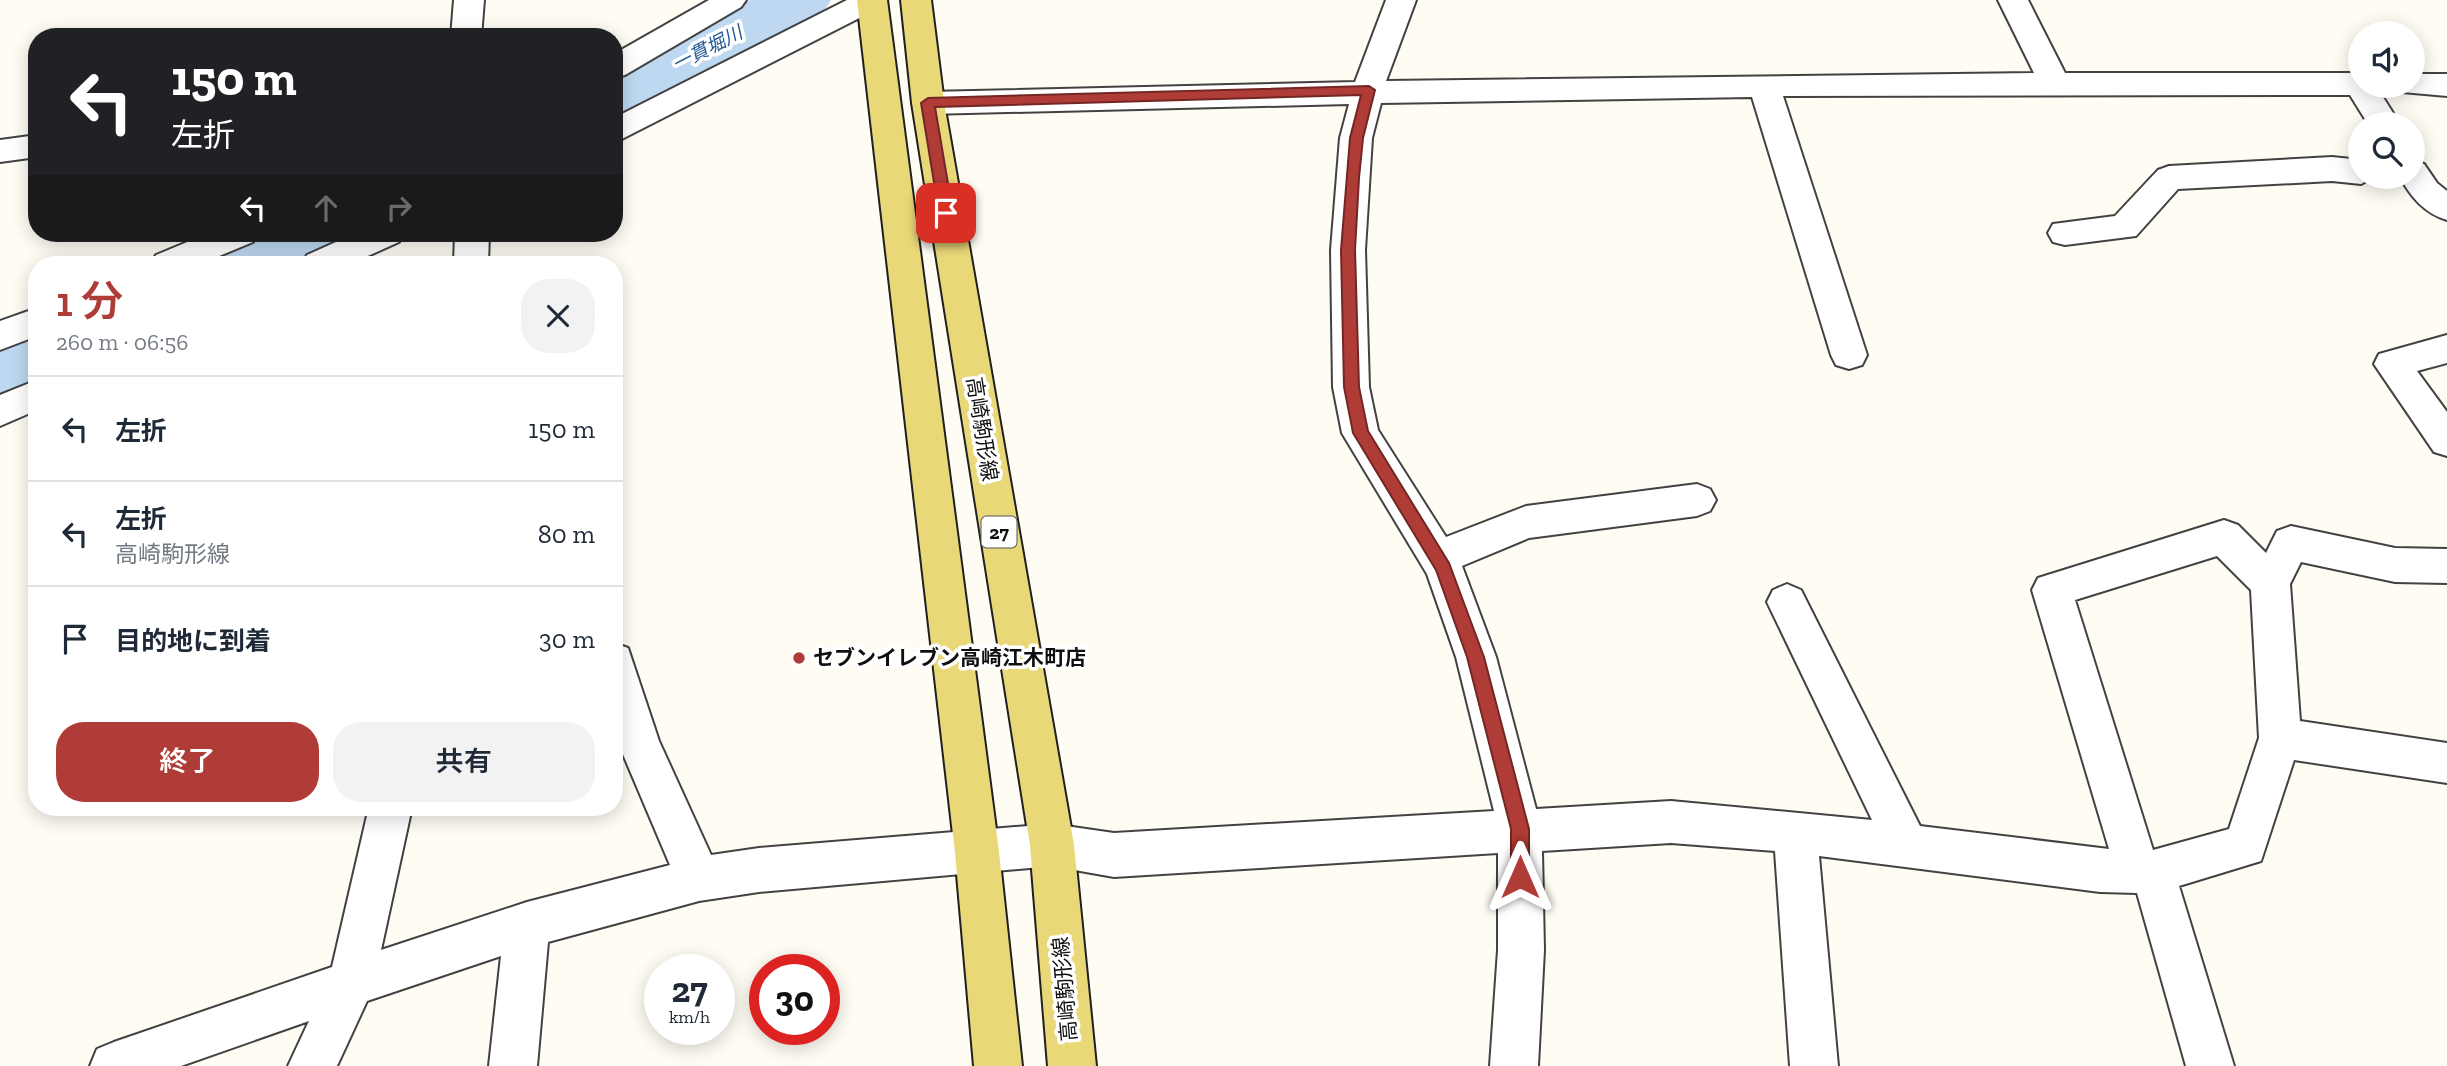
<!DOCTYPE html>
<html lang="ja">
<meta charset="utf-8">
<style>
:root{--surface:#fff;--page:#f2f2f3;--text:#1f2937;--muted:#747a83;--line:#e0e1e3;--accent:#b03c37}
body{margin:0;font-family:"Zilla Slab","Noto Sans JP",serif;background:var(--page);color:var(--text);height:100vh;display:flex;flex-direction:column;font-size:26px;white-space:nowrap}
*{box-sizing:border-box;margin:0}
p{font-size:23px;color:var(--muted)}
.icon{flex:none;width:38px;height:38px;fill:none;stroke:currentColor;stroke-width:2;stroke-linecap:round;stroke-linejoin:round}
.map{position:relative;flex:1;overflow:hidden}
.details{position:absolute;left:28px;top:256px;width:595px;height:560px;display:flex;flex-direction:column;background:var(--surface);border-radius:28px;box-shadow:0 4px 18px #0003}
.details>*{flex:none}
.hud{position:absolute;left:28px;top:28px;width:595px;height:214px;border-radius:28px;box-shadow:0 4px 18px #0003;background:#202124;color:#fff;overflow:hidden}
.fabs{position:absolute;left:2348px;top:21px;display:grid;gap:14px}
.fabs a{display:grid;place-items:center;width:77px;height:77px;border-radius:50%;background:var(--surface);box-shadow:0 4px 18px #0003;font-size:35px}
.speed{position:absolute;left:644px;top:954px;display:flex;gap:14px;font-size:35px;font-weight:700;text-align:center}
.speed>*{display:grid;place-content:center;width:91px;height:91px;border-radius:50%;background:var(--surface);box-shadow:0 4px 18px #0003;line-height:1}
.speed small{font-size:18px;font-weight:400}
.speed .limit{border:10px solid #d22;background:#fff;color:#111}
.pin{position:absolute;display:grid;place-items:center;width:60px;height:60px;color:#fff;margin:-30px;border-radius:14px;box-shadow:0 4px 10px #0006}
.me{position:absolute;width:77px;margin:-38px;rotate:0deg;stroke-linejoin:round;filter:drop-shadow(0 0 5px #0008)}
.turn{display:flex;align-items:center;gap:24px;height:147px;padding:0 28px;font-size:32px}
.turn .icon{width:91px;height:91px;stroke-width:2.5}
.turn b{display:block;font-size:49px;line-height:60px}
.lanes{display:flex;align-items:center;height:66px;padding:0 28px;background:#0003;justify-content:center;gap:35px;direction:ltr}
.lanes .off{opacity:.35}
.round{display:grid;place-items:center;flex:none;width:74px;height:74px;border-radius:28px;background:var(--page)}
.head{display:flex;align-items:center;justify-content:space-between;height:119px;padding:0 28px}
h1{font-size:42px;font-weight:600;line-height:52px;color:var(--accent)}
.primary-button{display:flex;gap:14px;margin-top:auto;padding:14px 28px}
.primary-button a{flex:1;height:80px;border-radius:28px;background:var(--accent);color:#fff;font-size:28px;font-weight:600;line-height:80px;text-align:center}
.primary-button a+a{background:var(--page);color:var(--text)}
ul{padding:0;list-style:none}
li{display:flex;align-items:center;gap:21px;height:105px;padding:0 28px;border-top:2px solid var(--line)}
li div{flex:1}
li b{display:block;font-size:26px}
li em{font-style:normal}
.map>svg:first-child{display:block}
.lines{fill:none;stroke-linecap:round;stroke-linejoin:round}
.river{fill:#bdd8f0;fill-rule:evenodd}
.minor-casing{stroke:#424242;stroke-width:4}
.major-casing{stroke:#202020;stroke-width:4}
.minor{fill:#fff;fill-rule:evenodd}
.major{fill:#e9d878;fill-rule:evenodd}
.route{fill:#b03c37;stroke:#722724;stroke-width:2}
.poi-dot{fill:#b03c37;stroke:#fff;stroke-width:2.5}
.labels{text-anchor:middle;stroke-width:7;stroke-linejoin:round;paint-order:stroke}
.far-water-label{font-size:19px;font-style:italic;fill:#265a94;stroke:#fff}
.shield{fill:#fff;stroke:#575757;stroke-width:2}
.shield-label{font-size:19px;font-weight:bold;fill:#0f0f0f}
.street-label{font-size:21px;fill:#0f0f0f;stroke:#fff}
.poi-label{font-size:21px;font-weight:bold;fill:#0f0f0f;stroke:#fff;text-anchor:start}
</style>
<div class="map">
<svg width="2447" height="1066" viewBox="0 0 2447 1066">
<rect width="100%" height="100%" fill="#fefcf3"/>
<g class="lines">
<!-- river -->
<path class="river" d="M750,0H831L822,14L637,112L614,118V68Z
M260,233H363L353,251L323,264H221L231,245Z
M37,331V393L0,406V344Z"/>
<defs>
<path id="minor" d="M454,0H484L481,37H451Z
M709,0H746L741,7L625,75L614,78V54Z
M847,0H886L881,7L614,143V118Z
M1386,0H1416L1386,81L2034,73L1998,0H2028L2065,73H2361V86H2376L2400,124H2368L2350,95L1783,96L1867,355L1862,365L1849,369L1836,365L1831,355L1752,97L1381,103L1372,138L1365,250L1369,387L1378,430L1446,537L1526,506L1697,484L1710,489L1716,500L1710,511L1697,516L1529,538L1462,566L1496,657L1536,809L1671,801L1872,820L1767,602L1773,590L1787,584L1801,590L1920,826L2109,849L2032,590L2038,578L2224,520L2238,525L2266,553L2277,531L2291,526L2395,548L2447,549V583L2395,582L2301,562L2290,584L2300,721L2447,743V783L2294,760L2261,861L2179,886L2234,1066H2186L2137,893L2100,892L1819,856L1838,1066H1790L1775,851L1671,843L1542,851L1544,950L1538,1066H1490L1498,950V853L1114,877L1052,866L759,892L699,901L548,942L537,1066H489L501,956L367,1001L337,1066H288L309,1021L181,1066H90L97,1049L114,1042L332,967L369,807H412L381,950L527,902L670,865L614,733V643L628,648L659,741L711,855L759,848L1052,824L1114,833L1494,811L1456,657L1427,574L1342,433L1333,387L1331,250L1340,138L1349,104L928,114L917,111L912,103L917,95L928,92L1355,82ZM2217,556L2251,590L2259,738L2229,829L2153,850L2075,600Z
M2413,74H2447V96L2402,92L2398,86H2413Z
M37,135V157L0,162V140Z
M2332,157L2361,160V177H2374L2361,184L2332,181L2178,189L2136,236L2065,245L2053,242L2048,233L2053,224L2115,216L2158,170L2169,166Z
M2413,160L2424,164L2437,183L2447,191V220C2424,213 2411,197 2400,177H2413Z
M209,233H258L253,242L200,264H151L156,255Z
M356,233H404L399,242L350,264H302L307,255Z
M455,233H489L488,264H454Z
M37,308V336L0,350V321Z
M2447,335V363L2417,371L2447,412V456L2434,452L2374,364L2379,354Z
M37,380V410L0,426V395Z"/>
<path id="major" d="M857,0H887L999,852L1022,1066H974L955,852Z
M901,0H931L944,103L1074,845L1096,1066H1048L1030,845L912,103Z"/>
</defs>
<!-- minor casing -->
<use href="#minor" class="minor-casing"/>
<!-- major casing -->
<use href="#major" class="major-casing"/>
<!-- minor -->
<use href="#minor" class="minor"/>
<!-- major -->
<use href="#major" class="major"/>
</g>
<!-- route -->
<path class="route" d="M1369,86L1375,90L1363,138L1359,178L1355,250L1359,387L1368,431L1449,563L1484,657L1529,829V877L1527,884L1520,886L1514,884L1511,877V829L1467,657L1436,570L1353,433L1344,387L1341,250L1350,138L1361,95L935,107L953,213L946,218L939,213L921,103L928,98Z"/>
<!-- markers -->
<circle class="poi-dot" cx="799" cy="658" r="7"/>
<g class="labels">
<!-- far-water labels -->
<g class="far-water-label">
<text transform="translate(707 48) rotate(-27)" y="7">一貫堀川</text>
</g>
<!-- shield labels -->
<rect class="shield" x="981.5" y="516.5" width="35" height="31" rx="5"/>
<g class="shield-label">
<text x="999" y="539">27</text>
</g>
<!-- street labels -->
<g class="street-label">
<text transform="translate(982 429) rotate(81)" y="7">高崎駒形線</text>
<text transform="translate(1065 989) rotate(-95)" y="7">高崎駒形線</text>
</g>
<!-- poi labels -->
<g class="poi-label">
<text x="813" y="665">セブンイレブン高崎江木町店</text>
</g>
</g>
</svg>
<div class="fabs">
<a><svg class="icon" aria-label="sound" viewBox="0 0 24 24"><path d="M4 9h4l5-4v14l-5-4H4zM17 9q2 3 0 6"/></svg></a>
<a><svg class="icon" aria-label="search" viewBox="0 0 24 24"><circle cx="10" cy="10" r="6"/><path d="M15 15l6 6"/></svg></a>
</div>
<div class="speed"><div>27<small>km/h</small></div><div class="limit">30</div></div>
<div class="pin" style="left:946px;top:213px;background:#d93025"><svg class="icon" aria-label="arrive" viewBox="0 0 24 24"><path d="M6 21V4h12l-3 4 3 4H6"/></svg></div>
<svg class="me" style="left:1520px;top:877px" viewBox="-20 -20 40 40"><path d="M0-17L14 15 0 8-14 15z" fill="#b03c37" stroke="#fff" stroke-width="4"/></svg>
<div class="hud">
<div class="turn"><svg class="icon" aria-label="left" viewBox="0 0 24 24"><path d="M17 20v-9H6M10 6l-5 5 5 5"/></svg><div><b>150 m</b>左折</div></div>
<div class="lanes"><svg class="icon" aria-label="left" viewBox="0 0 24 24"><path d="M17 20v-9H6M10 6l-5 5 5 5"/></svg><svg class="icon off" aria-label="ahead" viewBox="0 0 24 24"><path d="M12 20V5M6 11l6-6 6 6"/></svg><svg class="icon off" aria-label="right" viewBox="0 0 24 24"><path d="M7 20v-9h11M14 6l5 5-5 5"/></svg></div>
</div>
<section class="details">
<div class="head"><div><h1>1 分</h1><p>260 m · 06:56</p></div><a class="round"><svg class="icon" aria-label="close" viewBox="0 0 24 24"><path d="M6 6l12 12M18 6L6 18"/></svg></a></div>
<ul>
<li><svg class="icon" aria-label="left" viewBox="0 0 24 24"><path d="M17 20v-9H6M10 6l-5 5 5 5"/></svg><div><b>左折</b></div><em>150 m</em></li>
<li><svg class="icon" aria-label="left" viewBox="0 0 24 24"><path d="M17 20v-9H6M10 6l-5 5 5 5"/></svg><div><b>左折</b><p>高崎駒形線</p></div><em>80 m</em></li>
<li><svg class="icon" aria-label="arrive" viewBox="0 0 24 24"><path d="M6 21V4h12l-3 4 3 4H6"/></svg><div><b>目的地に到着</b></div><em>30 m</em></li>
</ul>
<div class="primary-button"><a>終了</a><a>共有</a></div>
</section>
</div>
